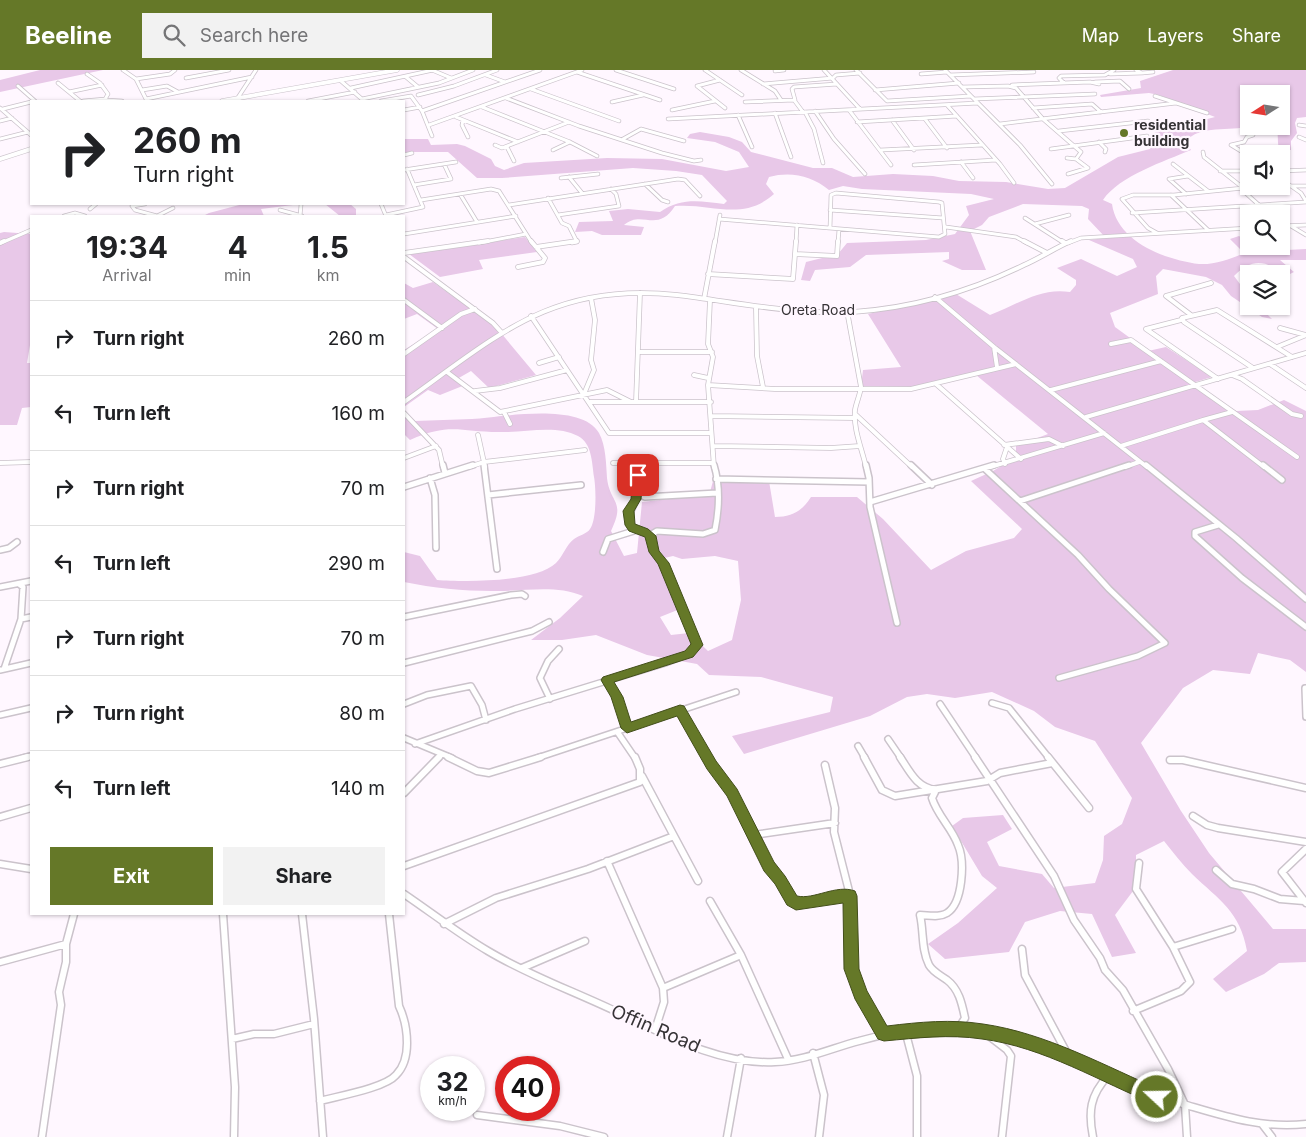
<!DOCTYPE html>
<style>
:root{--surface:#fff;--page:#f2f2f2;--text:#202124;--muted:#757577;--line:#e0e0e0;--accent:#657828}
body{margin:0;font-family:Inter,sans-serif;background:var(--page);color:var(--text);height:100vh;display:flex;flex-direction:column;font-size:19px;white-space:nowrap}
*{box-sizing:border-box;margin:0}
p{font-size:16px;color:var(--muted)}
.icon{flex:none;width:28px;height:28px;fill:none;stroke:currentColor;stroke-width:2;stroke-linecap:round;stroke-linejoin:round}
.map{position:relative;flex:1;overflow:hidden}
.sheet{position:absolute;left:30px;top:145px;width:375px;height:700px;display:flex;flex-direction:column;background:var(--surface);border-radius:0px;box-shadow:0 1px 4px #0004}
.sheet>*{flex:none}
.hud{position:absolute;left:30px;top:30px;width:375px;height:105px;border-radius:0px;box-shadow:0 1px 4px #0004;background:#fff;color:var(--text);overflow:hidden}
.needle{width:32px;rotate:258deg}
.controls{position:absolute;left:1240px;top:15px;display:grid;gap:10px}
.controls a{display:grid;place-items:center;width:50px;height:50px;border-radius:0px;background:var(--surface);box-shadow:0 1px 4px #0004;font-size:25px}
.speed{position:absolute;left:420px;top:986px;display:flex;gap:10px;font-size:25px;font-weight:700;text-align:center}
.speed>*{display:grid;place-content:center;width:65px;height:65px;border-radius:50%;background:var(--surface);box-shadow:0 1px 4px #0004;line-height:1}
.speed small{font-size:12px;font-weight:400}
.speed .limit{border:8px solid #d22;background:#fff;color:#111}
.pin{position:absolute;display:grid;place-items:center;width:42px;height:42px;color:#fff;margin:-21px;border-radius:10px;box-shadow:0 2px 8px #0006}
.me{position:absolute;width:55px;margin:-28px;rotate:291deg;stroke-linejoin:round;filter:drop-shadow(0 0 4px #0008)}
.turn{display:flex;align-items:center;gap:18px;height:105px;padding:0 20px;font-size:22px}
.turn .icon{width:65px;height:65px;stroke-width:2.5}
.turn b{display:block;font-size:35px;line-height:42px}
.eta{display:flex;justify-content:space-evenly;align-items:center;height:85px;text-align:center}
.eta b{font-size:30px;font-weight:700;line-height:35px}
.action{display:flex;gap:10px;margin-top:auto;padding:10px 20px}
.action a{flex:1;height:58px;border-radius:0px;background:var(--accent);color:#fff;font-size:20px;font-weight:700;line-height:58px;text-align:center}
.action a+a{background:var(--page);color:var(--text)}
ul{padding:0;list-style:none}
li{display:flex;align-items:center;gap:15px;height:75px;padding:0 20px;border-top:1px solid var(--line)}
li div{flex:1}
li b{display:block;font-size:19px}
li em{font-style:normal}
header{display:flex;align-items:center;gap:30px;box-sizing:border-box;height:70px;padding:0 25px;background:var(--accent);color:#fff}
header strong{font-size:24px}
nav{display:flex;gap:28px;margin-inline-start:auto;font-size:18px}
.search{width:350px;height:45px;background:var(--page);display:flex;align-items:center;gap:12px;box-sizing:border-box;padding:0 18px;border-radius:0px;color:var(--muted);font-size:19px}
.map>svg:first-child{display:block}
.green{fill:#e8c8e8;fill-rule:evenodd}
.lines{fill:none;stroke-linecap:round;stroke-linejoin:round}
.minor-far3-casing{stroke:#cbc3cb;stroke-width:4.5}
.minor-far2-casing{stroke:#cbc3cb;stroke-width:5.5}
.minor-far1-casing{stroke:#cbc3cb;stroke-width:8}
.minor-casing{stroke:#cbc3cb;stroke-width:9}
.major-casing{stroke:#cbc3cb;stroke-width:5}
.minor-far3{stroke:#fff;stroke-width:3}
.minor-far2{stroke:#fff;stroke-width:4}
.minor-far1{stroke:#fff;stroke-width:5}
.minor{stroke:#fff;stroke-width:6}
.major{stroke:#fff;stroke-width:4}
.route{fill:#657828;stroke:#424e1a}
.poi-dot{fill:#657828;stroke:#fff7ff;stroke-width:2}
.labels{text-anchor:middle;stroke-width:4.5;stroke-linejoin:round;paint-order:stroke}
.far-poi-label{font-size:14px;font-weight:bold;fill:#363336;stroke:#fff7ff;text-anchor:start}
.far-street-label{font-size:14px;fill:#363336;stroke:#fff7ff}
.near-street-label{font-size:19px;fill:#363336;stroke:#fff7ff}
</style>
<header>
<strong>Beeline</strong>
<div class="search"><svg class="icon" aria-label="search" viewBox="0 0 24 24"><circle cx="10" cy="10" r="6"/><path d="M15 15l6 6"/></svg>Search here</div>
<nav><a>Map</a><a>Layers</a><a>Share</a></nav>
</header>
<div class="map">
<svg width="1306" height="1067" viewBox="0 0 1306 1067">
<rect width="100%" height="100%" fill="#fff7ff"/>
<!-- green -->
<path class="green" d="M40,0H103L0,22V10Z
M1173,0H1306V47L1297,48L1295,53L1297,63L1291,71V80L1280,81C1276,72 1280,65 1275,56H1281V24H1249L1250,56C1230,62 1200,54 1185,72L1191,80C1165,91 1119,106 1103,130L1112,134C1117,172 1166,190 1199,194C1214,195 1231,189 1244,183L1230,169L1239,166L1249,172V176L1260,179L1271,176H1279L1287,180L1306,179V190H1280L1294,202L1288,205C1266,192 1254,186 1234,206L1249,226V236H1259L1272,249L1262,247L1231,226L1222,215L1206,207L1163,199L1156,206L1158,224L1110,243L1115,257L1148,281L1166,277L1212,307L1192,313L1236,341L1258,340L1284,330L1306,341V602L1290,590L1258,583L1250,604L1213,600L1183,618L1141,673L1181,741L1209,783L1273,859H1306V892L1279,893L1264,904L1226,922L1213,909L1247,881C1240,841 1219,830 1192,804C1182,794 1173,782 1164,771L1136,785V817L1115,845L1136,883L1112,887L1092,844L1060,841L1025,852L1009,882L945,889L928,874L958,853L997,818L982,806L952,756L963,748L1003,745L1012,759L987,772L999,796L1042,804L1054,818L1095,813L1103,790L1104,766L1122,754L1132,728L1095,671L1055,657L1034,641L992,622L955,628L927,624L907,627L870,646L744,684L732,666L830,642L833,627L761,607L709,605L697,594L647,585L596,565L562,570H531L560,548L583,526C554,514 523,522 492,521C463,521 433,518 404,512V482L420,486L437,510C465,512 535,513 556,493C563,486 566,475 574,469C579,465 587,464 590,459C597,449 596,418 594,407C592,393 592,373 578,366C556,354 523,363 499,362C460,362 450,352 410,370L404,364V340L415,351C434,350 453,350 472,349C502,347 581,332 599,363C606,376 606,394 607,408C610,434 626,430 611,461L624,486L637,483L642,432L703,425L710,422L713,411H769L775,447C792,447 802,441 811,427H857L883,449L931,500L966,481L1014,468L1022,459L971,411L993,401L1016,387V376L1048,364L976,305L916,317L861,316L863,300L901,297L868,244L956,224L990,245C1017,235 1040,217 1070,222L1076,215V210L1057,198L1081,189L1117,206L1137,197L1133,189L1089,170L1106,168L1088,149L1089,139L1082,136L1023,134L989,147L982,155L970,161L986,200H962L942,191L949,189V182L866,185L850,197L815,200L810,211L801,210L806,192L838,184L847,173L926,170L955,164L969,145L966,136L994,129L971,124L862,119L843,116L829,120C812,106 791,101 769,107L766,114L774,124C743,152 711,133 675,136C657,164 642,139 624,155L644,157L641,165H602L592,161L575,162L579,152L613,151L609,141L628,139L660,142C681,127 701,131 724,134L727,131L702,105L676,101L633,98L502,108H477L448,82H404V69H428L431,75L457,74L465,76L491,89L495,96L504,100L524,93L607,88L662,89L726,101L749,97L739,82L715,72L687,68L690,64L700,62L729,67L742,72L751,82L813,98H832L853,107L893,104L933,106L959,111L1006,112L1048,119L1065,118L1118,87L1150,79V66L1165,57L1188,54L1215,47L1159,25L1149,23L1101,27L1100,25L1141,18L1140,11ZM673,486L682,489L715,486L738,491L741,530L732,570L708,581L689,563L671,565L660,547L680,539L656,490Z
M243,134H301L261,139L264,146H203L209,143Z
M325,134H350L356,139V146H340Z
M4,162L31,164V269L27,293H31V337L22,338L17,355H0V163Z
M525,167L537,182L479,190L483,199L440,207L409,184Z
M433,212L496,257L536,305L489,318L471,301L457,309L465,315L440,325L428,320L404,337V280L438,259L417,244L404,249V213L413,218Z"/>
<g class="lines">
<defs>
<path id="minor-far3" d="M123,0L136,9L147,31
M432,0L451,8
M616,0L674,19
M705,0L742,25
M741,0L775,21L781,30
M824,0L860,39
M856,0L887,31L971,26
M945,0L1020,75L1052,114
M775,1L784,0
M577,2L660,30
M1142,3L1153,2
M87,4L100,13L108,24L104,31
M921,4L947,2
M1110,4L1142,3L1136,0
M486,5L505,12
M950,5L1034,2
M406,7L418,17
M186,8L229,0
M833,8L836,5L860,3
M136,9L170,4L175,0
M720,10L697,16L725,38
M341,11L363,30
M1095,12L1120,11L1129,19
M58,13L80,31
M1064,13L1059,8L1061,6L1105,5L1114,0
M763,14L833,8
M1012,15L1090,12L1099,14
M18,16L35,31
M963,17L1008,16L1016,18L1043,49L1081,82L1076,89L1088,98L1068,104
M351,18L433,0
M531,19L619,51
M142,20L167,16L178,22
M875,20L959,13
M69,22L102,15
M418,25L454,16L497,0
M1155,26L1207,43
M506,28L579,56L662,83L694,91L701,90
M146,29L252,7
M362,29L439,13L473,0
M974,29L1095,24
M105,30L122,31
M795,30L792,19L794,17L837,14
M83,31L106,29
M240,31L237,29L256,0
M308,31L355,22
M381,31L411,26L422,41L432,66
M612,32L643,25
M745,32L794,30L803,42
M947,35L1000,94L1014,113
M482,37L570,72L597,86
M0,38L31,65
M1033,38L1092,34L1101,42
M3,39L31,32
M404,40L420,37
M672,40L715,31
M849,40L891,95
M422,41L540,0
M815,41L834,69L865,104
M805,42L814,59L823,93
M775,43L791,87
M738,45L752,77
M456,47L518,72
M668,49L978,33
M925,49L947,78
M463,50L462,55L468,67
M892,50L914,80
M0,51L12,48
M857,52L957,46
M1000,54L1176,33
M429,55L582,0
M1299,55L1306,56
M1059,61L1148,51
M1299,67L1306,70
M0,69L28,62
M623,69L641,59L684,71
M1099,72L1106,79L1105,82
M495,75L502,78L569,52
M507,77L514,91
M1051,79L1147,66
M553,80L570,72
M881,80L982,75
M1203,82L1204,87L1242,117
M404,85L412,83
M1249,86L1231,75L1244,72L1247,67L1253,65
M1067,88L1076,89
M961,92L973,108
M1173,94L1208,121
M914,95L996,90
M404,100L456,92
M1220,101H1249
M1281,101L1306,100
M569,107L582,123
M561,108L598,104
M1281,109L1301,123L1306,131
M645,114L662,130L668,132
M414,115L451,109L444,94
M1281,116H1306
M1240,118L1269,144
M460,124L477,152
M1186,124L1169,109L1188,106
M1171,125L1208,160
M548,128L562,153L569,156L577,172L572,173
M421,130L491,119L499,121L532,173
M381,134L386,146
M509,135L678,109L685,110L700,126
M132,136L135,140L157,146
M132,136L145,134
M90,139L96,134
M280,140L302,146
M830,140L943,148
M1132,143L1306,132
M386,145L423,137L407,99
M558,145L619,136L616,124L611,119
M64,146L75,143L85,146
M157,146L173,138
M300,146L301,135
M1025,148L1064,173
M719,149L939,167L945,164L942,133L939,132L836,123L831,125L830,158
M1035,154L1069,145
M1281,156L1306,155
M1291,156L1306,165
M946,157L1016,167L1027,173
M1157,163L1148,158L1122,129L1133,125H1174L1263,116
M404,164L516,146
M1,173L31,160
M479,173L526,164
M715,173L720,145
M796,173L797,155
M838,173L839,159
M1068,173L1081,168L1249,158"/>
<path id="minor-far2" d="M1024,171L1047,183
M1062,171L1065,173
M0,173L4,171
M536,177L577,171
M404,183L488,171
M795,184L837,186L838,171
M404,187L493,253L502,263
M518,197L543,192L545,188L531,171
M708,204L793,209L796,171
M935,227L994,277L1147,397
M704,229L715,171
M404,230L442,258
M710,230L708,274L713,287L708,315L714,397
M756,238L757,286L763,317
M847,241L861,317C860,325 856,333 855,340C853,359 862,379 866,397
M1191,245L1166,226L1211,213
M531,246L609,363H711
M1181,250L1146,259L1218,309
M1280,258L1306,265
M1111,274L1131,270L1297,387
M994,277L997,297
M1277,277L1306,265
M640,282H712
M404,284L461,244L475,239
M539,293L559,287
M1270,294L1306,318
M1253,298L1184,252L1182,248L1217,240L1292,287
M447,302L500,342L607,320L631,332
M694,305L708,308
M1232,305L1242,309L1292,344L1301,346
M936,314L1021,389
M708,315L775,319H911L1016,294
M1051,320L1161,291
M475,321L500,318L567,300
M584,324L594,300L591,290L595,250L591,228
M404,332C497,266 553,211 677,225C735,232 794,245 853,242C912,238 971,221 1024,195C1040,188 1055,178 1071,171
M590,332H711
M636,332L640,223
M504,342L510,354
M1232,342L1203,350L1264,397
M404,343L439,380L443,397
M855,344L912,397
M711,346L855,348
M1086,347L1306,283
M478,365L485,397
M1004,375L1049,369L1063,376
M714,376L831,378L860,376
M1121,376L1203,350
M404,388L436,376
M0,393L31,392
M613,393H713
M1005,394L1003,389L1007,377
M469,397L484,392L585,380
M640,397V392
M990,397L1104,363
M1125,397L1139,392"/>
<path id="minor-far1" d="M443,395L445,403
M484,395L497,499
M640,395C639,406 639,418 636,429C633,440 624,447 633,459L644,461L651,466
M866,395L869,408L870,437L897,553
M911,395L932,415
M1146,395L1236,468L1306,529
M1263,395L1282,410
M985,399L1078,485L1109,519L1165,573L1138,586L1059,608
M430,408L435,425L436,478
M716,409L869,412
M404,417L473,395
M636,423L645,427L717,423
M488,425L581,415
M1020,431L1129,395
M870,432L994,395
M1218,455L1195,462V466L1242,508L1306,557
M0,480L9,478L17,472
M603,482L608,469L637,460
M0,517L31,511
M404,547L511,525L522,524L525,526
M21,549L31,547
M404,593L532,561L549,552
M4,599L21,549L23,517L19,514
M0,600L31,593
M607,610L617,627L627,658
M1305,618L1306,647
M550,629L540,608L548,591L559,579
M992,633L1009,638L1049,688
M404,634L427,625L471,616L482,635L486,650
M940,634L976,688
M680,640L708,688
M0,645L31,638
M618,663L635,688
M404,668L452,688
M888,669L901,688
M415,674L515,639L665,593L689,584L697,577L663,493L652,476V464L657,461L703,464L715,460C719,440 720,415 714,395
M858,676L865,688
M23,688L31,686
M438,688L441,685
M537,688L736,622"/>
<path id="minor" d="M448,687L477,701L489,703L541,687
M707,687L732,723L769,797L780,810L792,831L797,834L821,828L850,825
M864,687L882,720L895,726L987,711L1000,703L1052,693
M900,687C910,702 917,718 936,720L932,728C937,745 952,758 958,775C965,791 963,833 947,843C939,848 928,845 920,845C924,862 921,879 929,895C933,902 940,905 947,910C959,919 962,934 965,948L958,959
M975,687L1054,806L1074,850L1100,888L1105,900L1123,920L1168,999L1185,1035L1187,1067
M1048,687L1089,738
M1170,690H1183L1306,718
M0,694L28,687
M825,695L835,738L834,762L850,825L851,899L860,924L884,964
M642,706L698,811
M404,723L439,687
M1193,746L1207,755L1218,758L1306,772
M0,747L31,738
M754,765L835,753
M1306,779L1282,802L1306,833
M607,791L663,918L664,932L655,960
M0,794L31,799
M404,796L640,712V699L635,687
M1216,800L1232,814L1254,819L1280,829L1304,831
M404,824C432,843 459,864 488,881C528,905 573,921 615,941C664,964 719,995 775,992C804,991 832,978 859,971C907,957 958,955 1007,966C1050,976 1088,998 1128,1016C1146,1024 1164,1029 1183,1034C1224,1046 1262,1059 1306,1054
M710,831L741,885L788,989
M223,844L235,1017L234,1067
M302,844L314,949L323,1067
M444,854L496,828L588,799L674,766
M1173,877L1232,859
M1022,879L1025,905L1069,987
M0,892L66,874
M522,898L585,871
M663,918L741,885
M1133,941L1181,921L1190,912L1173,877L1136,819L1139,793
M905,960L917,1006V1067
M985,963L1007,980L1011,986L1002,1067
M232,969L254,964H274L314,954
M813,983L824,1025L819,1067
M320,1031C338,1026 385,1018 396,1005C405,996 407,985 407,973C407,959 405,949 399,936L389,844
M477,1045L560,1056L604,1067
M1262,1054L1272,1067
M42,1067L61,935L59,922L66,892V874L74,844
M727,1067L741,988
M1093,1067C1088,1042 1090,1025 1108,1006"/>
<path id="major" d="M222,31L397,0
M0,89L31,79"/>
</defs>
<!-- minor-far3 casing -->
<use href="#minor-far3" class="minor-far3-casing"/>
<!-- minor-far2 casing -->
<use href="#minor-far2" class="minor-far2-casing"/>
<!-- minor-far1 casing -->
<use href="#minor-far1" class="minor-far1-casing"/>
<!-- minor casing -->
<use href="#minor" class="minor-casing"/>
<!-- major casing -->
<use href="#major" class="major-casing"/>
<!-- minor-far3 -->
<use href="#minor-far3" class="minor-far3"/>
<!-- minor-far2 -->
<use href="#minor-far2" class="minor-far2"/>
<!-- minor-far1 -->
<use href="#minor-far1" class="minor-far1"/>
<!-- minor -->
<use href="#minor" class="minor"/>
<!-- major -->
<use href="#major" class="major"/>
</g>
<!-- route -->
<path class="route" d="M638,402L643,405L641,429L634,441L635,454L648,459L656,466L659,481L669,493L703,575L693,587L614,612L623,627L631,652L680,635L684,636L716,691L737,719L774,792L785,806L797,826C814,830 836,814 855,821L857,826L859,899L867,921L887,956C920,952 951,949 983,954C1046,963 1105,996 1163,1021L1165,1027L1163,1033L1157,1035C1100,1012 1044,977 982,969C949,964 917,968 884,971L878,969L855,929L844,899L843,833L796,840L787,835L775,814L764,801L727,726L707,699L677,646L627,663L621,658L611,627L601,610L603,607L685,581L691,574L658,494L649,482L645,467L629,461L625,455L623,441L631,429L633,405Z"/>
<!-- markers -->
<circle class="poi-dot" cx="1124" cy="63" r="5"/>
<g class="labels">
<!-- far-poi labels -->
<g class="far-poi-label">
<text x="1134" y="60">residential<tspan x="1134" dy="16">building</tspan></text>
</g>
<!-- far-street labels -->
<g class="far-street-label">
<text x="818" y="245">Oreta Road</text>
</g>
<!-- near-street labels -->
<g class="near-street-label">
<text transform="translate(656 958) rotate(23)" y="7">Offin Road</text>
</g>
</g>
</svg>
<div class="controls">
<a><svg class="needle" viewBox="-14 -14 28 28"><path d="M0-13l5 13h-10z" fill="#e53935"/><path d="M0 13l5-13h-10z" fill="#757577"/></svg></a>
<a><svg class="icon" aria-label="sound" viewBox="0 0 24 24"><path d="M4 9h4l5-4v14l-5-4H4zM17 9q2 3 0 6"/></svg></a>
<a><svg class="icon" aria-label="search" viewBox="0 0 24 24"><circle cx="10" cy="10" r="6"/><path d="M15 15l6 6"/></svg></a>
<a><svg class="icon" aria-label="layers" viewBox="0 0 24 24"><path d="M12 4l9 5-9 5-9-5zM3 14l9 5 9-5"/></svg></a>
</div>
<div class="speed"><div>32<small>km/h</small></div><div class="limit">40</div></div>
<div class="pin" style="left:638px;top:405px;background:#d93025"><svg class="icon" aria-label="arrive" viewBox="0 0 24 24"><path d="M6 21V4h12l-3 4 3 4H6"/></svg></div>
<svg class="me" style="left:1157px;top:1027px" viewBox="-20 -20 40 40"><circle r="17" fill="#657828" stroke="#fff" stroke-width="3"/><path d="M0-11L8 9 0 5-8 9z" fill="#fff"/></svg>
<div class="hud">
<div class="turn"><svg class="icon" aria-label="right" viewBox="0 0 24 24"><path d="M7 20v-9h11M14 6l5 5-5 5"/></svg><div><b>260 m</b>Turn right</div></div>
</div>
<section class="sheet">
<div class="eta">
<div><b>19:34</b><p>Arrival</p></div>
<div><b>4</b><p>min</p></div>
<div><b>1.5</b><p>km</p></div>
</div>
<ul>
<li><svg class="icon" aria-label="right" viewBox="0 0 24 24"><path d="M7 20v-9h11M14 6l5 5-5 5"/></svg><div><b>Turn right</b></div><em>260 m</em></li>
<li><svg class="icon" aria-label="left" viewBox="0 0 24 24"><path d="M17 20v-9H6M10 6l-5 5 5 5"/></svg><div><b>Turn left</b></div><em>160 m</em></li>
<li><svg class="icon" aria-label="right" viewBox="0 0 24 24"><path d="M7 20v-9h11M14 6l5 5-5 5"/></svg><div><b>Turn right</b></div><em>70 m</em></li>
<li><svg class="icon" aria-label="left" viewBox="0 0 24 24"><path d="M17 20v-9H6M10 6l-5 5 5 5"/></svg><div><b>Turn left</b></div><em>290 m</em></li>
<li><svg class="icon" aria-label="right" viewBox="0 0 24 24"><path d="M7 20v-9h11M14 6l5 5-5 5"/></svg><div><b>Turn right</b></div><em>70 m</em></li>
<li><svg class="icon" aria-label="right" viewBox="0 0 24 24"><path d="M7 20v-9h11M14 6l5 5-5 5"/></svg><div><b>Turn right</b></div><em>80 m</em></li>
<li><svg class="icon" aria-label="left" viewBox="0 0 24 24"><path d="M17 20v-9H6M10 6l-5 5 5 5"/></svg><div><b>Turn left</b></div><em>140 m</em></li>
</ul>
<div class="action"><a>Exit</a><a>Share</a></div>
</section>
</div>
